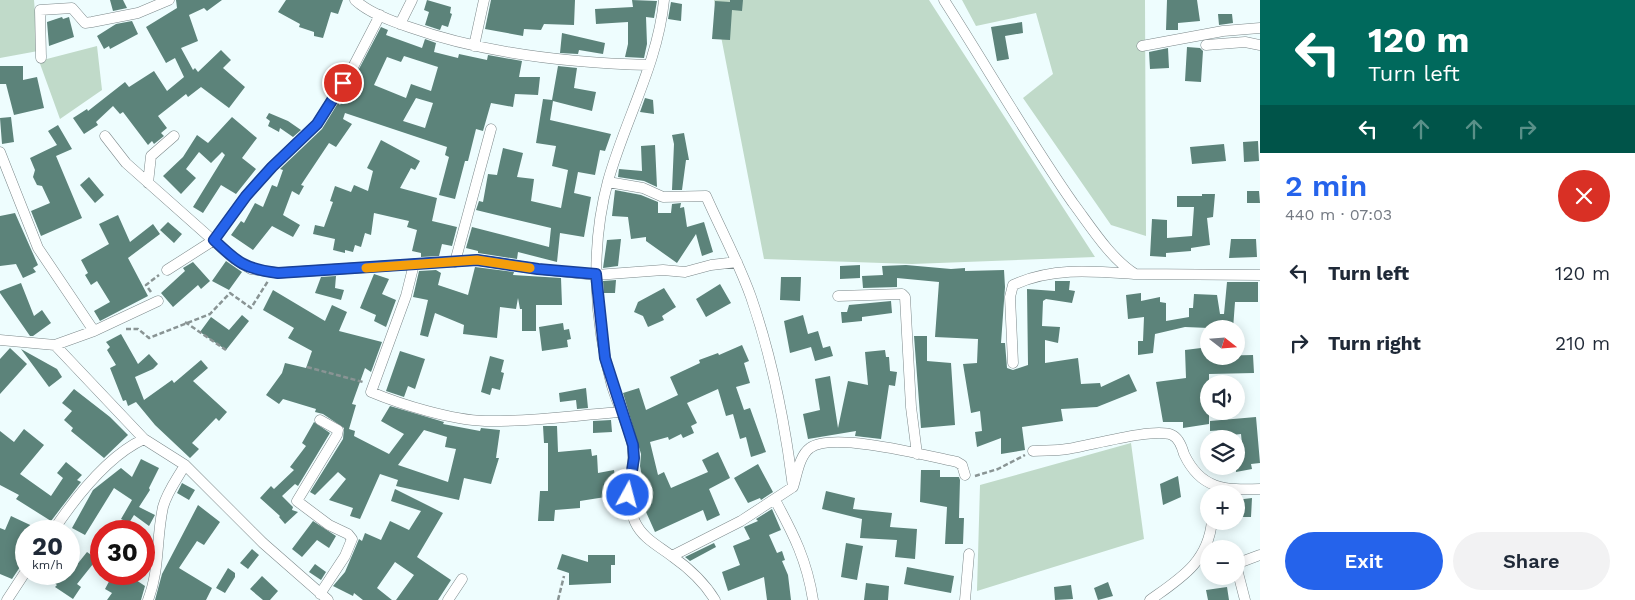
<!DOCTYPE html>
<meta charset="utf-8">
<style>
:root{--surface:#fff;--page:#f2f2f3;--text:#1f2937;--muted:#747a83;--accent:#2563eb}
body{margin:0;font-family:"Work Sans",sans-serif;background:var(--page);color:var(--text);height:100vh;display:flex;flex-direction:column;font-size:19px;white-space:nowrap}
*{box-sizing:border-box;margin:0}
p{font-size:16px;color:var(--muted)}
.icon{flex:none;width:28px;height:28px;fill:none;stroke:currentColor;stroke-width:2;stroke-linecap:round;stroke-linejoin:round}
.map{position:relative;flex:1;overflow:hidden}
.sheet{display:flex;flex-direction:column;background:var(--surface);width:375px}
.sheet>*{flex:none}
.hud{background:#00695c;color:#fff;overflow:hidden}
.needle{width:32px;rotate:107deg}
.fabs{position:absolute;left:1200px;top:320px;display:grid;gap:10px}
.fabs a{display:grid;place-items:center;width:45px;height:45px;border-radius:50%;background:var(--surface);box-shadow:0 2px 12px #0003;font-size:25px}
.speed{position:absolute;left:15px;top:520px;display:flex;gap:10px;font-size:25px;font-weight:700;text-align:center}
.speed>*{display:grid;place-content:center;width:65px;height:65px;border-radius:50%;background:var(--surface);box-shadow:0 2px 12px #0003;line-height:1}
.speed small{font-size:12px;font-weight:400}
.speed .limit{border:8px solid #d22;background:#fff;color:#111}
.pin{position:absolute;display:grid;place-items:center;width:42px;height:42px;color:#fff;margin:-21px;border:2px solid #fff;border-radius:50%;box-shadow:0 1px 5px #0007}
.me{position:absolute;width:55px;margin:-28px;rotate:7deg;stroke-linejoin:round;filter:drop-shadow(0 0 4px #0008)}
.turn{display:flex;align-items:center;gap:18px;height:105px;padding:0 25px;font-size:22px}
.turn .icon{width:65px;height:65px;stroke-width:2.5}
.turn b{display:block;font-size:35px;line-height:42px}
.lanes{display:flex;align-items:center;height:48px;padding:0 25px;background:#0003;justify-content:center;gap:25px;direction:ltr}
.lanes .off{opacity:.35}
.round{display:grid;place-items:center;flex:none;width:52px;height:52px;border-radius:26px;background:var(--page)}
.overview{display:flex;align-items:center;justify-content:space-between;height:85px;padding:0 25px}
h1{font-size:30px;font-weight:600;line-height:38px;color:var(--accent)}
.cta{display:flex;gap:10px;margin-top:auto;padding:10px 25px}
.cta a{flex:1;height:58px;border-radius:30px;background:var(--accent);color:#fff;font-size:20px;font-weight:600;line-height:58px;text-align:center}
.cta a+a{background:var(--page);color:var(--text)}
ul{padding:0;list-style:none}
li{display:flex;align-items:center;gap:15px;height:70px;padding:0 25px}
li div{flex:1}
li b{display:block;font-size:19px}
li em{font-style:normal}
main{display:flex;flex:1;min-height:0}
.map>svg:first-child{display:block}
.green{fill:#c0dac9}
.building{fill:#5c837a;fill-rule:evenodd}
.lines{fill:none;stroke-linecap:round;stroke-linejoin:round}
.street-casing{stroke:#7c888a;stroke-width:11}
.path{stroke:#899494;stroke-width:2.5;stroke-dasharray:5 2.5;stroke-linecap:butt}
.street{stroke:#fff;stroke-width:10}
.route-casing{stroke:#184099;stroke-width:12}
.route{stroke:#2563eb;stroke-width:9}
.slow{stroke:#f59e0b;stroke-width:9}
</style>
<main>
<div class="map">
<svg width="1260" height="600" viewBox="0 0 1260 600">
<rect width="100%" height="100%" fill="#eefdfe"/>
<!-- green -->
<path class="green" d="M0,0H34L38,51L0,58Z
M714,0H929L1095,257L912,264L764,259Z
M962,0H1145L1146,236L1111,225L1023,98L1053,74L1036,13L976,26Z
M97,46L102,90L60,119L39,61Z
M1131,443L1144,539L977,591L980,485Z"/>
<!-- building -->
<path class="building" d="M110,0H123L127,8L113,11Z
M176,0H222L207,11L204,8L189,15L198,41L181,48L193,70L195,68L198,72L221,50L231,60L223,68L245,87L229,108L201,87L188,97L186,94L158,116L167,128L161,133L164,136L154,144L152,141L148,145L123,112L120,114L113,106L96,122L98,125L84,134L73,118L87,109L88,111L125,82L129,87L154,71L167,91L184,77L175,58L166,63L146,27L177,8Z
M286,0H343L338,14L331,12L323,38L314,36V32L299,27L300,24L278,12Z
M427,0L451,7L450,13L452,14L448,27L442,25L440,30L425,25L429,12L424,10Z
M491,0H575L574,25L544,24L541,30L524,29L523,36L485,29Z
M632,0L657,1L654,18L646,17L647,44L644,58L625,57L628,44V22L596,24L595,9L633,7Z
M730,0H743L742,11L732,10L730,40L712,39L715,1L730,2Z
M1167,0H1197L1200,21L1178,23V30H1166Z
M671,2L682,4L681,21L668,19Z
M1218,14H1232L1233,23L1219,25Z
M62,17L63,19L69,17L74,37L49,46L47,22Z
M132,21L138,34L110,49L109,46L104,49L97,36L116,24Z
M1022,22L1023,33L1005,36L1009,59L997,61L991,27Z
M381,27L388,30L386,35L422,48L425,39L436,43L434,52L458,58L459,54L487,60L488,55L522,61L519,77H540L538,95L515,94L513,107L491,103L483,131L476,129L468,161H465L455,199L439,195L449,157L445,155L447,147L345,113L343,119L352,124L336,147L329,143L301,185L304,186L299,195L292,191L283,215L300,225L293,237L272,226L253,250L231,235L241,221L244,223L255,203L263,207L272,185L277,187L283,170L280,169L322,129L338,103L340,105ZM404,56L438,67L431,91L411,84L406,98L374,85L387,57L401,62ZM416,98L433,103L425,128L403,121Z
M562,33L605,43L603,54L579,50L578,54L560,53Z
M1187,47L1200,48L1203,51L1201,82L1185,81Z
M1168,48L1169,68L1150,69L1149,52Z
M0,66H23V80L37,77L44,108L14,115L6,84H0Z
M558,66L577,68L574,88L596,92L592,111L553,101L550,120L611,134L605,151L600,150L595,175L578,172L574,193L591,197L584,237L560,233L557,262L518,252L517,259L478,253V251L466,248L472,227L549,247L551,228L476,210L479,201L483,202L488,174L497,175L503,148L523,153L517,177L534,179L531,201L561,208L568,170L552,166L556,146L536,143L543,99L552,100Z
M645,98L653,100L654,114L640,112Z
M269,113L288,121L301,130L293,137L280,128L279,132L268,126L270,121L266,118Z
M11,117L14,142L2,144L0,118Z
M232,117L257,138L242,158L256,169L236,194L221,185L203,213L193,207L225,155L222,152L211,163L199,152L186,169L196,178L181,194L163,176L183,157L197,135L208,143Z
M58,125L72,149L56,156L82,218L41,236L31,211L50,203L42,186L37,185L33,177L35,170L30,158L57,145L48,131Z
M684,133L689,160H686L682,190H672L674,144L672,135Z
M381,140L420,161L415,170L411,168L400,188L437,198L432,221L457,227L452,246L442,244L439,256L421,257V253L412,251L417,230L407,227L409,221L374,213L371,235L365,233L361,247L355,245L353,252L345,250V253L333,250L335,239L313,234L315,225L324,227L333,202L330,201L335,186L351,192L354,185L368,191L373,171L367,168Z
M1258,141L1259,161L1244,162L1243,142Z
M1224,144L1226,161L1192,164L1190,147Z
M655,145L657,187L644,181L618,177L619,169L642,171L641,146Z
M89,177L104,195L95,203L80,185Z
M615,190L641,195L658,202V213H671L672,204L681,203L680,208L684,207L687,227L704,222L713,252L702,256L696,234L677,263L646,241V237L631,239L628,217L612,216Z
M1247,191H1259L1260,203H1247Z
M1202,194H1215L1213,217L1207,218L1210,245L1191,248V251L1166,253V257L1150,256L1152,219L1167,220V238L1192,236L1194,207H1177V196H1202Z
M15,213L38,265L33,268L36,272L23,278L16,264L0,266V216Z
M118,215L130,242L153,224L160,234L128,258L148,296L100,321L94,311L110,302L97,281L91,285L85,275L88,273L81,260L109,244L99,224Z
M168,222L182,234L174,243L160,230Z
M621,239L618,266L603,268L607,240Z
M1231,239H1256L1257,257L1229,258Z
M226,261L242,272L229,290L212,281Z
M193,262L210,281L201,289L198,285L173,307L161,293L185,271L183,268Z
M860,265V278L840,279V266Z
M906,265L951,269L965,268V271L1004,270L1005,287L1001,343H1005L1007,368L1013,370L1028,365L1027,289L1055,291V281H1070L1069,290L1075,291L1072,303L1046,299L1043,301L1042,326L1060,327L1058,343L1045,340V363L1078,358L1081,384L1100,383L1101,387L1129,374L1137,391L1097,407L1061,409L1063,421L1022,427L1025,450L1001,454V438L977,447L975,432L982,431L980,411L971,413L963,364L977,363L978,339L935,337L939,282L897,278V287L863,288L862,276L883,275L882,266Z
M475,267L514,272L513,275L561,278L562,305H536V331H522V309H520L518,298L516,309L500,307L497,338L463,334L464,325L435,313L428,337L420,335L428,300L413,297L419,271L436,270L441,273L438,285L468,295Z
M374,274L389,279L382,294L396,300L386,327L374,321L376,315L360,308Z
M336,276L335,288L344,290L341,300L315,293L321,277Z
M781,277H801L800,301L780,300Z
M616,280L615,293H604L603,281Z
M1227,282H1258V302H1235L1233,329L1185,327L1155,334L1153,353L1138,355V341H1143L1144,317L1128,319L1126,295L1141,293V301L1160,297V302L1166,303V321L1189,317V308H1193L1194,294L1217,295L1220,314H1224Z
M21,283L34,316L42,310L51,323L33,336H30L0,293V291Z
M720,284L731,303L706,317L696,299Z
M664,288L676,307L662,316L664,320L648,327L643,316L634,312L638,302Z
M273,290L325,321L332,305L347,312L339,331L382,342L371,372L365,368L352,404L356,405L349,429L355,431L354,436L389,454L404,434L381,421L390,406L444,422L443,424L480,431L481,428L500,430L496,458H499L491,484L464,478L459,500L396,486L398,480L380,474L360,519L350,516L353,508L329,500L346,479L338,472L315,495L310,492L343,439L344,428L323,414L315,412L316,409L283,399L279,404L266,395L282,373L285,363L306,368L312,351L288,338L294,328L263,310ZM424,430L447,437L445,447L456,449L448,482L398,465Z
M891,301L892,313L862,317V321L842,323L841,312H847L849,305Z
M242,315L249,321L226,350L200,332L211,317L229,330Z
M803,315L808,334L818,331L823,348L830,346L833,356L815,361L811,347L790,353L784,321Z
M563,323L564,330L569,329L571,339L567,340L568,347L542,351L539,327Z
M121,334L138,364L149,354L158,364L153,369L135,377L144,400L172,380L174,383L201,360L208,368L193,381L227,412L219,421L216,418L192,443L199,449L190,458L155,425L136,402L128,406L126,400L123,401L110,368L116,365L107,350L110,347L106,342Z
M914,336H927V361L951,363L955,425L921,428Z
M742,345L749,361L744,363L750,383L736,387L744,410L750,408L766,452L751,457L746,437L740,439L733,414L726,416L718,389L687,403L697,423L691,426L694,433L683,438L681,434L669,440L668,437L650,442L658,475L664,472L671,488L708,472L702,460L718,452L730,478L709,489L720,515L707,521L703,510L655,532L642,503L639,504L637,500L638,484L643,482L640,466L641,454L623,393L639,388L646,410L678,395L670,377L700,363L699,360L718,353L719,355Z
M1209,347V356L1253,355L1254,373L1209,374V424L1183,428V422H1163L1156,382L1186,378L1185,350Z
M10,348L27,364L0,394V359Z
M21,349L57,369L62,377L49,387Z
M885,350L886,357H889L890,371L897,372L895,386L889,385L881,439L855,436L856,431L808,439L803,414L820,410L815,379L830,376L838,428L848,381L868,385L865,352Z
M400,351L425,359L415,389L408,386L404,397L386,391Z
M490,356L504,360L501,372L504,373L500,390L492,388L490,395L481,392Z
M586,388L588,408L577,409L576,400L560,402L559,393Z
M74,389L110,417L128,435L104,458L71,431L73,428L64,420L72,411L62,403Z
M1256,417L1260,463L1251,464L1252,469L1236,472V455L1243,454L1241,434L1224,436L1223,430L1210,431V421Z
M611,420L612,432L593,433V421Z
M314,422L330,433L298,486L295,484L282,496L293,507L292,510L298,512L285,524L279,517L280,516L260,498L271,486L274,489L294,470L290,467L306,446L302,443Z
M543,426H557L558,452L591,449L592,456L597,455L598,473L614,470L618,495L580,501V508L555,510L554,521H538L540,491H548V443H544Z
M24,429L44,445L20,474L51,496L63,478L57,473L66,462L82,475L77,480L81,482L51,521L16,499L19,495L0,485V431L14,442Z
M141,459L159,468L149,488L150,490L139,507L155,515L149,526L134,515L129,523L121,519L132,500L114,488L85,535L72,528L93,490L121,468L132,477Z
M758,464L773,492L761,500L760,498L748,503L734,478Z
M921,470H940V477H959L960,480L959,518H964L963,544H945L947,507L920,502Z
M1178,476L1181,497L1163,505L1160,484Z
M182,483L195,490L189,500L177,493Z
M395,489L443,513L417,557L451,580L438,600H396L414,575L395,562L377,588L392,600H363L354,593L353,596L333,586L345,572L359,539L362,541L365,533L381,540L390,521L409,530L421,511L391,501Z
M826,491L855,498L853,509L892,513L890,527L917,529L915,559L895,557L897,540L860,538L862,519L822,509Z
M1252,498L1251,517H1236V500Z
M198,505L220,522L204,545L197,541L179,568L212,588L206,600H155L162,574Z
M772,509L781,530L769,535L777,553L782,551L785,560L782,561L788,575L791,600H767L764,577L728,591L722,572L740,565L733,546L750,539L744,527L758,521L756,519Z
M11,516L43,531H26V558L12,579L0,574V528L5,530Z
M313,521L336,536L329,548L317,540L302,557L292,549Z
M714,543L716,547L690,561L685,557Z
M846,543L863,546L857,580L841,577Z
M252,549L259,555L248,569L240,563Z
M87,552L97,559L77,584L81,587L73,599L55,587L57,585L43,574H62L67,577Z
M562,554L588,562V555H615V565H611V583L569,585V573L557,569Z
M315,564L326,572L321,580L309,572Z
M907,567L954,576L951,593L904,584Z
M228,568L235,573V577L225,593L216,588Z
M113,574H127L145,586L141,600H107L112,593L105,589Z
M262,576L278,591L270,600H263L250,589Z
M1108,582L1113,596L1098,600L1094,588Z
M866,583L889,586L888,600H864Z
M1071,585L1073,599L1055,600L1054,587Z
M1227,587L1229,600H1208L1206,590Z"/>
<g class="lines">
<defs>
<path id="street" d="M355,0C369,13 391,21 409,27C485,54 569,63 649,65
M664,0C658,63 625,120 608,181C590,247 594,320 612,386C618,406 628,424 632,443C638,470 622,495 635,522C643,539 659,546 673,557C690,569 704,582 715,600
M944,0C987,67 1027,137 1073,203C1091,227 1110,258 1135,274L1260,275
M400,24L412,0
M1206,45L1245,42L1260,45
M474,46L484,0
M1142,46L1223,31L1260,28
M41,55V58L40,10L72,8L85,23L92,22L138,13L169,0
M105,136L126,163L233,258L251,269L278,273L477,260L538,269L596,275L663,270L685,272L711,265L737,262
M0,152L38,248L94,331L55,345L0,340
M608,182L643,188L663,197L706,196C721,230 739,263 751,297C772,358 785,423 793,487
M148,183L151,156L174,136
M455,262L491,129
M414,264L406,296L371,392C402,405 452,420 485,421C531,422 576,415 622,412
M167,270L214,240L246,196L272,167L317,124L352,69L380,15
M838,296L902,294L905,297L911,407L917,454
M94,331L158,301
M55,345L144,439L185,465L263,543L328,600
M1013,363L1010,297L1013,285C1052,267 1093,271 1134,274
M320,420L338,430L337,435L297,501L329,525L348,534L352,539L345,556L320,594
M1033,451C1044,450 1056,451 1067,449C1089,446 1154,427 1172,435C1179,438 1182,447 1184,454C1201,490 1225,490 1260,489
M775,500C794,535 807,561 813,600
M53,531C75,498 107,456 144,439
M672,556L741,521L793,487C797,475 799,456 810,448C832,431 928,456 957,462L962,465L965,475
M7,600L26,571
M148,600C160,569 156,539 163,507C167,492 177,479 185,465
M448,600L462,579
M965,600L969,554
M1150,600C1181,578 1208,562 1212,521
M1245,600L1237,569L1241,562L1260,555"/>
</defs>
<!-- street casing -->
<use href="#street" class="street-casing"/>
<!-- path -->
<path class="path" d="M151,292L146,285L159,275
M185,322L226,350
M126,329H138L149,338L210,314L230,293L251,308L268,281
M307,367L363,382
M975,476L998,469L1025,455
M558,600L564,576"/>
<!-- street -->
<use href="#street" class="street"/>
</g>
<g class="lines">
<defs>
<path id="route" d="M343,83L317,124L272,167L246,196L214,240C238,263 245,269 278,273L477,260L538,269L596,274L605,358L633,445L634,458L628,495"/>
</defs>
<!-- route casing -->
<use href="#route" class="route-casing"/>
<!-- route -->
<use href="#route" class="route"/>
<!-- slow -->
<path class="slow" d="M366,268L477,260L530,268"/>
</g>
</svg>
<div class="fabs">
<a><svg class="needle" viewBox="-14 -14 28 28"><path d="M0-13l5 13h-10z" fill="#e53935"/><path d="M0 13l5-13h-10z" fill="#747a83"/></svg></a>
<a><svg class="icon" aria-label="sound" viewBox="0 0 24 24"><path d="M4 9h4l5-4v14l-5-4H4zM17 9q2 3 0 6"/></svg></a>
<a><svg class="icon" aria-label="layers" viewBox="0 0 24 24"><path d="M12 4l9 5-9 5-9-5zM3 14l9 5 9-5"/></svg></a>
<a>+</a>
<a>−</a>
</div>
<div class="speed"><div>20<small>km/h</small></div><div class="limit">30</div></div>
<div class="pin" style="left:343px;top:83px;background:#d93025"><svg class="icon" aria-label="arrive" viewBox="0 0 24 24"><path d="M6 21V4h12l-3 4 3 4H6"/></svg></div>
<svg class="me" style="left:628px;top:495px" viewBox="-20 -20 40 40"><circle r="17" fill="#2563eb" stroke="#fff" stroke-width="3"/><path d="M0-11L8 9 0 5-8 9z" fill="#fff"/></svg>
</div>
<section class="sheet">
<div class="hud">
<div class="turn"><svg class="icon" aria-label="left" viewBox="0 0 24 24"><path d="M17 20v-9H6M10 6l-5 5 5 5"/></svg><div><b>120 m</b>Turn left</div></div>
<div class="lanes"><svg class="icon" aria-label="left" viewBox="0 0 24 24"><path d="M17 20v-9H6M10 6l-5 5 5 5"/></svg><svg class="icon off" aria-label="ahead" viewBox="0 0 24 24"><path d="M12 20V5M6 11l6-6 6 6"/></svg><svg class="icon off" aria-label="ahead" viewBox="0 0 24 24"><path d="M12 20V5M6 11l6-6 6 6"/></svg><svg class="icon off" aria-label="right" viewBox="0 0 24 24"><path d="M7 20v-9h11M14 6l5 5-5 5"/></svg></div>
</div>
<div class="overview"><div><h1>2 min</h1><p>440 m · 07:03</p></div><a class="round" style="background:#d93025;color:#fff"><svg class="icon" aria-label="close" viewBox="0 0 24 24"><path d="M6 6l12 12M18 6L6 18"/></svg></a></div>
<ul>
<li><svg class="icon" aria-label="left" viewBox="0 0 24 24"><path d="M17 20v-9H6M10 6l-5 5 5 5"/></svg><div><b>Turn left</b></div><em>120 m</em></li>
<li><svg class="icon" aria-label="right" viewBox="0 0 24 24"><path d="M7 20v-9h11M14 6l5 5-5 5"/></svg><div><b>Turn right</b></div><em>210 m</em></li>
</ul>
<div class="cta"><a>Exit</a><a>Share</a></div>
</section>
</main>
